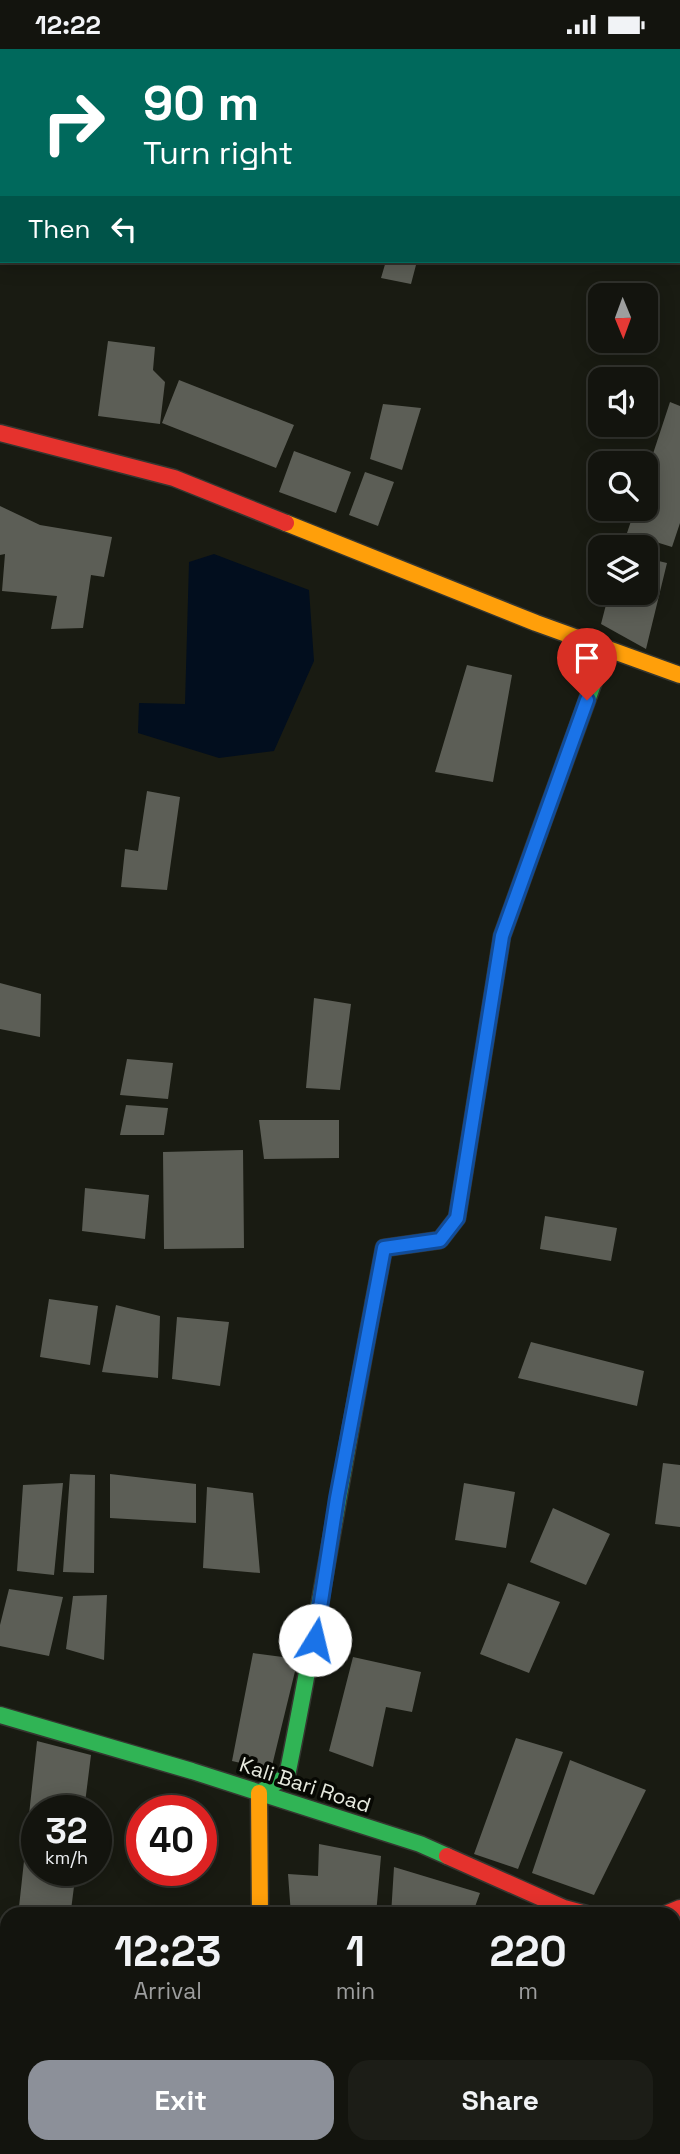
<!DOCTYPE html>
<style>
:root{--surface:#13140e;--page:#1c1d17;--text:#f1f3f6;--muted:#9d9e9e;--line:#32332e;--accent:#8c9099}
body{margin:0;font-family:"Space Grotesk",sans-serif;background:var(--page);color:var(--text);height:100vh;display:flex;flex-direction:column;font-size:26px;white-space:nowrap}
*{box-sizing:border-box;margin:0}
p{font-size:23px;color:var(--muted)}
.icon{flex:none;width:38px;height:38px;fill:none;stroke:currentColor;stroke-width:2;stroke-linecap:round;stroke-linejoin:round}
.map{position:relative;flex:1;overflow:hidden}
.panel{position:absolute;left:0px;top:1858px;width:681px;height:247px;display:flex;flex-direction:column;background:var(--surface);border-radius:21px 21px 0 0;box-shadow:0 4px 18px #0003,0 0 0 2px var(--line)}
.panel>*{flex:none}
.guide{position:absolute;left:0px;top:0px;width:681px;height:214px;box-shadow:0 4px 18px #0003,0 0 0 2px var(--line);background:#00695c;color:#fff;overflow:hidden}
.needle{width:46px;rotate:179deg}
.controls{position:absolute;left:588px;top:234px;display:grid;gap:14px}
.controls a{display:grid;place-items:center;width:70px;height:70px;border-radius:14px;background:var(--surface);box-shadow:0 4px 18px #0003,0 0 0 2px var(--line);font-size:35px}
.speed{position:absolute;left:21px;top:1746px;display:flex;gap:14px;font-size:35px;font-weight:700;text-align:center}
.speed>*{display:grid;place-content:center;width:91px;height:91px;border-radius:50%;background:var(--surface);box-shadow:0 4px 18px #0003,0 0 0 2px var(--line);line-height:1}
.speed small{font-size:18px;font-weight:400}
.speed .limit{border:10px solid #d22;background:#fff;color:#111}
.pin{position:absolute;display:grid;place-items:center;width:60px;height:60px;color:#fff;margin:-72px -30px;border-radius:50% 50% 50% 0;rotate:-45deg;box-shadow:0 0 7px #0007}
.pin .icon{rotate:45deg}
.me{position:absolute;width:77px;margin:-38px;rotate:9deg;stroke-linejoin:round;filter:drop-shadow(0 0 5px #0008)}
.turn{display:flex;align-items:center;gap:24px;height:147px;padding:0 28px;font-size:32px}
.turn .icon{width:91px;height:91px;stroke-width:2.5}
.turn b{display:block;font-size:49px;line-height:60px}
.then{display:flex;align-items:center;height:66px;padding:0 28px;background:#0003;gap:14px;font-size:26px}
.eta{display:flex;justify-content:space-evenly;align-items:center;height:119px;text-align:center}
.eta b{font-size:42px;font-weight:800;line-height:49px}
.button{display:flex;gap:14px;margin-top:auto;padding:14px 28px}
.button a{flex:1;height:80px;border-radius:21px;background:var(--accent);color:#fff;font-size:28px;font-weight:800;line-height:80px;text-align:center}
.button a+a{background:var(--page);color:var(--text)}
.status{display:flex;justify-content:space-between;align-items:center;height:49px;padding:0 35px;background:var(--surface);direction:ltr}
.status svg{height:19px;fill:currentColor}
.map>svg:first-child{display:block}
.water{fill:#020e1e}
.building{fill:#5c5e56}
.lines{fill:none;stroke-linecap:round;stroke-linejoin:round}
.fast-casing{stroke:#353630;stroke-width:19}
.slow-casing{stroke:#353630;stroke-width:19}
.jam-casing{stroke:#353630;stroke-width:19}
.fast{stroke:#30b455;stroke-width:16}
.slow{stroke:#ff9f0a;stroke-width:16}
.jam{stroke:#e5322d;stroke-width:16}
.rail-casing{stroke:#54564e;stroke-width:8}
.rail{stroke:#070803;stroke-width:5;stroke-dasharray:16;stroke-linecap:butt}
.route-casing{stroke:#114b97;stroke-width:18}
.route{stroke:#1a73e8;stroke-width:12}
.labels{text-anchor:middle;stroke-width:7;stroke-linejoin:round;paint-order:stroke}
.street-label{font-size:21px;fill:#e7eadf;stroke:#070803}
</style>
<div class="status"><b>12:22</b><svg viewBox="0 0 49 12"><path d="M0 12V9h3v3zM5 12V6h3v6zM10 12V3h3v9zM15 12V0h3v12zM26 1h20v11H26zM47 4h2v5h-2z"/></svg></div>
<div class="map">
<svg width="680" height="2105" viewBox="0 0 680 2105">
<rect width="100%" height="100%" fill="#191b12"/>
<!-- water -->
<path class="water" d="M154,0H680V58L679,2Z
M214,505L309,541L314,612L274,702L219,709L138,684L139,654L185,655L189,513Z
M618,2098H651L680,2105H518V2103Z"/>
<!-- building -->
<path class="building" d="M386,212L416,216L411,235L381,229Z
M108,292L155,298L153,321L165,333L160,375L98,367Z
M179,331L294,376L276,419L162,374Z
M670,353L680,357V474L672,498L627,484L635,460H646V426Z
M383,355L421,359L402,421L370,410Z
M294,402L351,423L336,464L279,443Z
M365,423L394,433L378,477L349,466Z
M0,457L40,476L112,488L104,528L91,526L83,579L51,580L57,547L2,542L5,505L0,506Z
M646,509L667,514L646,600L601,575L609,544H646Z
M467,616L512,626L493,733L435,723Z
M147,742L180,748L167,841L121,838L125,800L138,802Z
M0,934L41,945L40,988L0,980Z
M314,949L351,955L340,1041L306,1039Z
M127,1010L173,1014L168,1050L120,1046Z
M126,1056L168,1059L164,1086H120Z
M259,1071H339V1109L264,1110Z
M243,1101L244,1199L164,1200L163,1103Z
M85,1139L149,1146L145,1190L82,1182Z
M545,1167L617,1179L611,1212L540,1200Z
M49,1250L98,1257L90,1316L40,1308Z
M116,1256L160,1267L158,1329L102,1323Z
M177,1268L229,1273L220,1337L172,1330Z
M531,1293L644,1322L637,1357L518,1329Z
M663,1414L680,1416V1478L655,1475Z
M70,1425L95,1426L94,1524L63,1523Z
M110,1425L196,1435V1474L110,1469Z
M63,1434L54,1526L17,1522L23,1436Z
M464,1434L515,1443L506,1499L455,1491Z
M207,1438L253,1444L260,1524L203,1519Z
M553,1459L610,1485L586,1536L530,1513Z
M508,1534L560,1553L529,1624L480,1605Z
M9,1540L63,1548L49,1607L0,1597V1576Z
M107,1546L104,1611L66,1600L73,1547Z
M253,1604L298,1610L271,1721L232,1712Z
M353,1608L421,1623L412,1663L386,1658L373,1718L329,1702Z
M516,1689L563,1703L518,1820L474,1805Z
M37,1692L91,1706L84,1762H37V1822H76L71,1861L19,1858Z
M570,1711L646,1741L594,1846L532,1824Z
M319,1795L381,1807L376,1866H291L288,1825L318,1827Z
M394,1818L480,1844L472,1866H391Z
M50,2098H201V2105H3V2103Z"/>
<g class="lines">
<defs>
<path id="fast" d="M539,784L606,599
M0,1666L192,1722L420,1795L447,1807
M259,1744L287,1727C319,1569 344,1410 374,1252"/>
<path id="slow" d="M286,474L536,574L680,626
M374,1252L384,1199L440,1191L457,1169L502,887L539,784
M259,1744L260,1866
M273,2098L274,2105
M663,2098L680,2101"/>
<path id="jam" d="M0,384L174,429L286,474
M447,1807L564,1859L590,1866
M663,1866L680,1859
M445,2105L471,2098"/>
</defs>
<!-- fast casing -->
<use href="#fast" class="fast-casing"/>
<!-- slow casing -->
<use href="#slow" class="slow-casing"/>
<!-- jam casing -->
<use href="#jam" class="jam-casing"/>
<!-- fast -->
<use href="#fast" class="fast"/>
<!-- slow -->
<use href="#slow" class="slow"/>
<!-- jam -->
<use href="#jam" class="jam"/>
<defs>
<path id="rail" d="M0,2045L7,2044
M674,2052L680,2053"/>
</defs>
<!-- rail casing -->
<use href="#rail" class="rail-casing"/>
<!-- rail -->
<use href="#rail" class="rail"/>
</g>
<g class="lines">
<defs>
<path id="route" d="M315,1591L337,1449L384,1199L440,1191L457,1169L502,887L587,651"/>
</defs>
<!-- route casing -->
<use href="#route" class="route-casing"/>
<!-- route -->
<use href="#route" class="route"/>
</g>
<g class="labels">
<!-- street labels -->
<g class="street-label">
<text transform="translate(305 1736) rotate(18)" y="7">Kali Bari Road</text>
</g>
</g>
</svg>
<div class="controls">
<a><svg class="needle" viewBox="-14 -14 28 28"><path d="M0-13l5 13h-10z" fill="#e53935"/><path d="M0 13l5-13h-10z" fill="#9d9e9e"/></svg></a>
<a><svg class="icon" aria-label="sound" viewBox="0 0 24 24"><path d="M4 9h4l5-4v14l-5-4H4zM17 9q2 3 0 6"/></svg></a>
<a><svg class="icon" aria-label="search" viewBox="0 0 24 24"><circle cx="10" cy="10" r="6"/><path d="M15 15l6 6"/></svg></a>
<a><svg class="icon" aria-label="layers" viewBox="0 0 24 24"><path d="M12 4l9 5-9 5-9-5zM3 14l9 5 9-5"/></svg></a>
</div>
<div class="speed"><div>32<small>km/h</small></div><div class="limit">40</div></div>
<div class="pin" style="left:587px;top:651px;background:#d93025"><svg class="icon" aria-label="arrive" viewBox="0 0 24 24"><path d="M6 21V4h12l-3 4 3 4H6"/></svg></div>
<svg class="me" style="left:315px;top:1591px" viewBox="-20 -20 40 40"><circle r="19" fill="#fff"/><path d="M0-13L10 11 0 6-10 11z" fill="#1a73e8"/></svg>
<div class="guide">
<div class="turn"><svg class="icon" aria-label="right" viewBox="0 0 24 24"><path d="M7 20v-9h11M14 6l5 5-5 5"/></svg><div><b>90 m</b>Turn right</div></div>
<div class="then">Then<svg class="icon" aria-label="left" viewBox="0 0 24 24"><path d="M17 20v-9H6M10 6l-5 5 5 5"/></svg></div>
</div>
<section class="panel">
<div class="eta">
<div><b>12:23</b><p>Arrival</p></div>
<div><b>1</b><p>min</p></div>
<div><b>220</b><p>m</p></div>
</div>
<div class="button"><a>Exit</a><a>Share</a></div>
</section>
</div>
